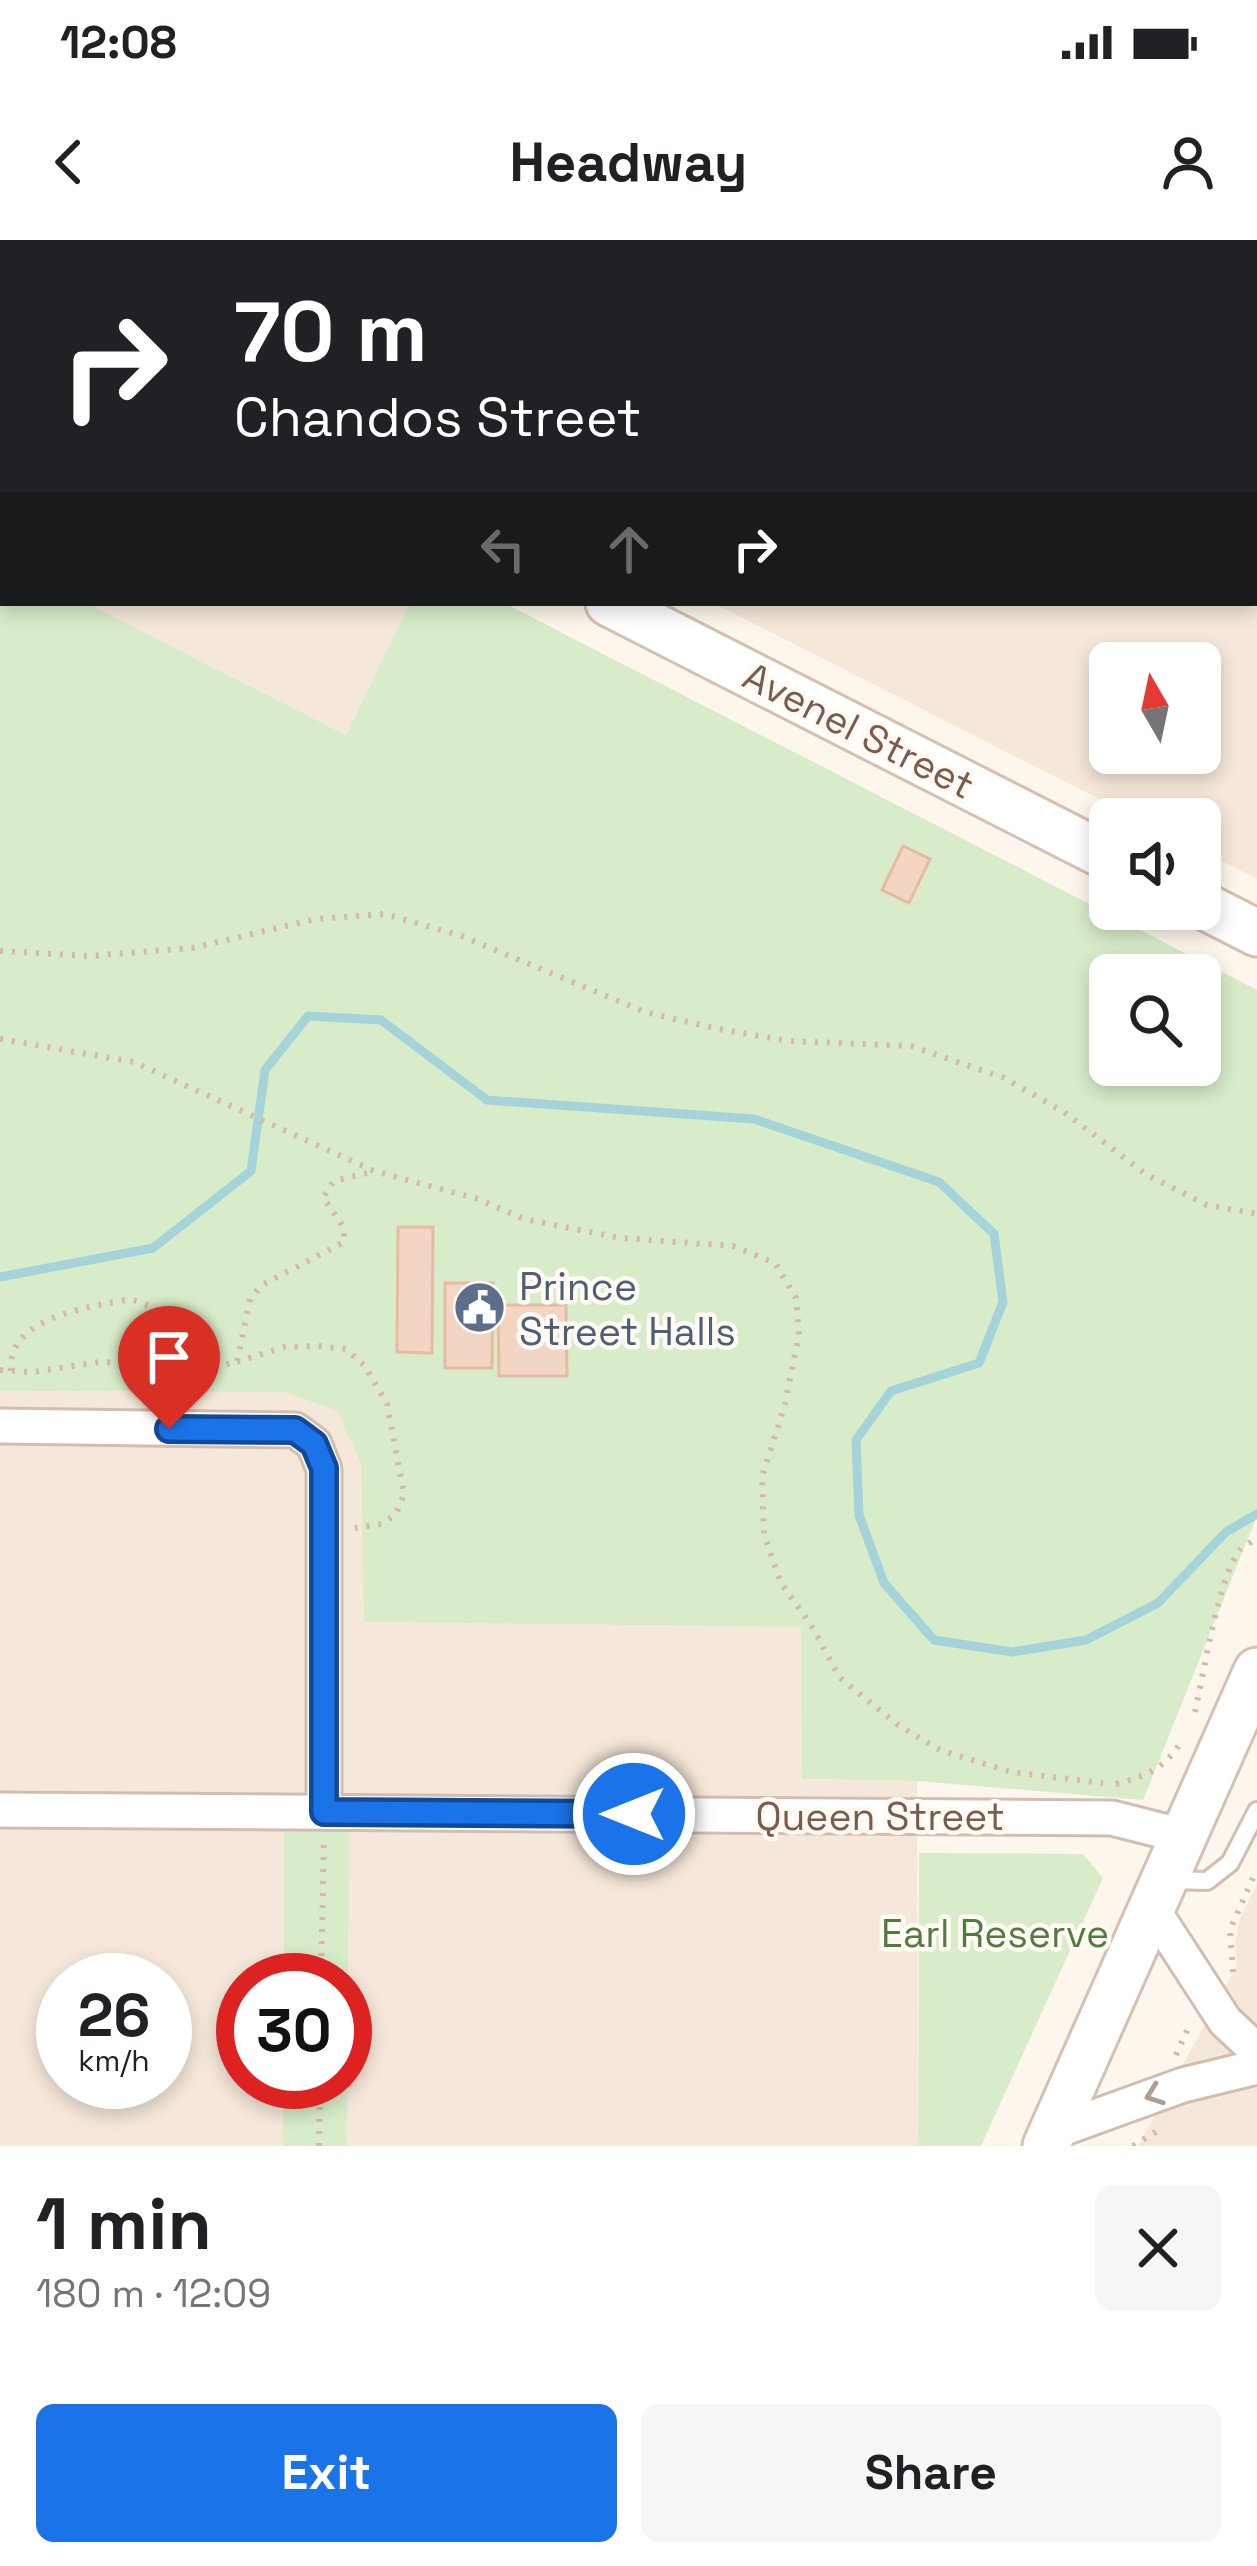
<!DOCTYPE html>
<meta charset="utf-8">
<style>
:root{--surface:#fff;--page:#f6f6f6;--text:#202124;--muted:#757577;--accent:#1a73e8}
body{margin:0;font-family:"Space Grotesk",sans-serif;background:var(--page);color:var(--text);height:100vh;display:flex;flex-direction:column;font-size:45px;white-space:nowrap}
*{box-sizing:border-box;margin:0}
p{font-size:39px;color:var(--muted)}
.icon{flex:none;width:66px;height:66px;fill:none;stroke:currentColor;stroke-width:2;stroke-linecap:round;stroke-linejoin:round}
.map{position:relative;height:1906px;overflow:hidden}
.sheet{display:flex;flex-direction:column;background:var(--surface);flex:1}
.sheet>*{flex:none}
.top-card{position:absolute;left:0px;top:0px;width:1257px;height:366px;box-shadow:0 6px 18px #0003;background:#202124;color:#fff;overflow:hidden}
.needle{width:78px;rotate:351deg}
.buttons{position:absolute;left:1089px;top:402px;display:grid;gap:24px}
.buttons a{display:grid;place-items:center;width:132px;height:132px;border-radius:18px;background:var(--surface);box-shadow:0 6px 18px #0003;font-size:60px}
.speed{position:absolute;left:36px;top:1713px;display:flex;gap:24px;font-size:60px;font-weight:700;text-align:center}
.speed>*{display:grid;place-content:center;width:156px;height:156px;border-radius:50%;background:var(--surface);box-shadow:0 6px 18px #0003;line-height:1}
.speed small{font-size:30px;font-weight:400}
.speed .limit{border:18px solid #d22;background:#fff;color:#111}
.pin{position:absolute;display:grid;place-items:center;width:102px;height:102px;color:#fff;margin:-123px -51px;border-radius:50% 50% 50% 0;rotate:-45deg;box-shadow:0 0 12px #0007}
.pin .icon{rotate:45deg}
.me{position:absolute;width:132px;margin:-66px;rotate:270deg;stroke-linejoin:round;filter:drop-shadow(0 0 9px #0008)}
.turn{display:flex;align-items:center;gap:42px;height:252px;padding:0 36px;font-size:54px}
.turn .icon{width:156px;height:156px;stroke-width:2.5}
.turn b{display:block;font-size:84px;line-height:102px}
.lanes{display:flex;align-items:center;height:114px;padding:0 36px;background:#0003;justify-content:center;gap:60px;direction:ltr}
.lanes .off{opacity:.35}
.round{display:grid;place-items:center;flex:none;width:126px;height:126px;border-radius:18px;background:var(--page)}
.summary{display:flex;align-items:center;justify-content:space-between;height:204px;padding:0 36px}
h1{font-size:72px;font-weight:800;line-height:90px}
.button{display:flex;gap:24px;margin-top:auto;padding:24px 36px}
.button a{flex:1;height:138px;border-radius:18px;background:var(--accent);color:#fff;font-size:48px;font-weight:800;line-height:138px;text-align:center}
.button a+a{background:var(--page);color:var(--text)}
.status{display:flex;justify-content:space-between;align-items:center;height:84px;padding:0 60px;background:var(--surface);direction:ltr}
.status svg{height:33px;fill:currentColor}
header{display:flex;justify-content:space-between;align-items:center;height:156px;padding:0 36px;background:var(--surface);font-size:54px;font-weight:800}
.map>svg:first-child{display:block}
.residential{fill:#f5e8da;fill-rule:evenodd}
.green{fill:#d8ecc9;fill-rule:evenodd}
.lines{fill:none;stroke-linecap:round;stroke-linejoin:round}
.stream{stroke:#a5d3da;stroke-width:9}
.building{fill:#f3d5c3;stroke:#e6bba3;stroke-width:3}
.lane-casing{stroke:#d1beb0;stroke-width:22}
.street-casing{stroke:#d1beb0;stroke-width:39}
.secondary-casing{stroke:#d6c0b0;stroke-width:51}
.path{stroke:#d9b8a5;stroke-width:6;stroke-dasharray:3 9;stroke-linecap:butt}
.lane{stroke:#fff;stroke-width:16}
.street{stroke:#fff;stroke-width:33}
.secondary{stroke:#fff;stroke-width:45}
.oneway{stroke:#af9d94}
.route-casing{stroke:#114b97;stroke-width:30}
.route{stroke:#1a73e8;stroke-width:21}
.labels{text-anchor:middle;stroke-width:9;stroke-linejoin:round;paint-order:stroke}
.street-label{font-size:39px;fill:#7a5c4d;stroke:#fffaf3}
.service-label{font-size:39px;fill:#4e5e75;stroke:#fffaf3;text-anchor:start}
.park-label{font-size:39px;fill:#537a41;stroke:#fffaf3}
</style>
<div class="status"><b>12:08</b><svg viewBox="0 0 49 12"><path d="M0 12V9h3v3zM5 12V6h3v6zM10 12V3h3v9zM15 12V0h3v12zM26 1h20v11H26zM47 4h2v5h-2z"/></svg></div>
<header><svg class="icon" aria-label="back" viewBox="0 0 24 24"><path d="M15 5l-7 7 7 7"/></svg>Headway<svg class="icon" aria-label="person" viewBox="0 0 24 24"><circle cx="12" cy="8" r="4"/><path d="M4 21q1-7 8-7t8 7"/></svg></header>
<div class="map">
<svg width="1257" height="1906" viewBox="0 0 1257 1906">
<rect width="100%" height="100%" fill="#fdf6ec"/>
<!-- residential -->
<path class="residential" d="M0,0H1257V639L1200,610V579H1139L713,363H1254V3H3V320L0,319ZM1110,423H1200V513H1110Z
M87,363H410L346,495Z
M0,1151L283,1152L337,1171L361,1224L365,1382L802,1387V1539L917,1541L918,1906H0ZM63,1740H165V1842H63ZM243,1740H345V1842H243Z
M1257,1645V1906H1138L1237,1726L1235,1702L1240,1678Z"/>
<!-- green -->
<path class="green" d="M0,319L3,320V363H87L346,495L410,363H504L1257,750V1276L1143,1560L917,1541L802,1539L801,1387L364,1382L361,1224L337,1171L283,1152L0,1151ZM1110,735H1200V825H1110Z
M284,1592H349L347,1906H283V1842H345V1740H284Z
M919,1613L1083,1614L1103,1638L981,1906H918Z"/>
<g class="lines">
<!-- stream -->
<path class="stream" d="M0,1037L153,1008L251,931L265,830L308,776L381,780L487,860L754,879L939,942L994,994L1003,1062L979,1123L891,1151L856,1200L859,1275L884,1343L934,1400L1012,1412L1086,1400L1158,1363L1226,1292L1257,1274"/>
</g>
<!-- building -->
<path class="building" d="M903,606L930,619L909,663L882,650Z
M398,987H433L432,1113L397,1112Z
M445,1043H493L492,1128H445Z
M498,1065H566L567,1136H499Z"/>
<g class="lines">
<defs>
<path id="lane" d="M1169,1640L1207,1641L1230,1623L1257,1571"/>
<path id="street" d="M872,0L878,3
M1254,198L1257,199
M0,1186L295,1190L314,1204L324,1229V1572
M0,1570L1112,1578L1183,1596
M1153,1670L1225,1781L1257,1811
M1053,1892L1183,1845L1257,1827"/>
<path id="secondary" d="M0,54L3,55
M609,363L1110,618
M1200,664L1257,693
M1046,1906L1257,1431"/>
</defs>
<!-- lane casing -->
<use href="#lane" class="lane-casing"/>
<!-- street casing -->
<use href="#street" class="street-casing"/>
<!-- secondary casing -->
<use href="#secondary" class="secondary-casing"/>
<!-- path -->
<path class="path" d="M158,3L159,0
M0,711L88,716L192,708L316,679L384,674L459,695L645,772L718,789L789,801L911,806L1004,838L1064,872L1147,935L1207,965L1257,974
M0,799L134,822L374,931L478,959L524,979L621,998L733,1006L775,1023L796,1058L799,1095L785,1164L762,1237L764,1294L781,1343L811,1385L840,1438L898,1485L940,1510L1011,1532L1103,1543
M237,1122L284,1107L318,1106L346,1109L365,1126L387,1164L404,1254L396,1274L382,1284L355,1288
M0,1130L33,1132L100,1122L163,1124L204,1129L237,1122L250,1059L262,1045L344,1002V988L323,957L334,941L372,932
M11,1131C7,1085 68,1071 104,1064C113,1063 124,1059 133,1060C142,1062 152,1068 160,1071L169,1101L163,1124
M1195,1472C1203,1438 1219,1332 1241,1309C1243,1307 1254,1300 1257,1298
M1116,1544C1145,1537 1167,1527 1182,1500
M1233,1732L1230,1690L1256,1631
M321,1740L324,1599
M1176,1815L1190,1784
M319,1906L320,1842
M1133,1906L1157,1891"/>
<!-- lane -->
<use href="#lane" class="lane"/>
<!-- street -->
<use href="#street" class="street"/>
<!-- secondary -->
<use href="#secondary" class="secondary"/>
</g>
<!-- one-way arrows -->
<defs><path id="oneway-chevron" d="M-2-3.5L2.5 0L-2 3.5" fill="none" stroke-width="1.6" stroke-linecap="round" stroke-linejoin="round" transform="scale(3)"/></defs>
<use class="oneway" href="#oneway-chevron" transform="translate(1154 1855) rotate(160)"/>
<g class="lines">
<defs>
<path id="route" d="M169,1189L295,1190L314,1204L324,1228V1572L634,1574"/>
</defs>
<!-- route casing -->
<use href="#route" class="route-casing"/>
<!-- route -->
<use href="#route" class="route"/>
</g>
<!-- icons -->
<defs>
<symbol id="civic-disc" viewBox="-11 -11 22 22"><circle r="9.5" fill="#5c6f8a" stroke="#fffaf3"/><path d="M-.6-6.5H3V-4.5H.6V-3L4-1V1h2V6H-6V1h2V-1L-.6-3ZM-1.2 2.5V6h2.4V2.5Z" fill="#fff"/></symbol>
</defs>
<g fill-rule="evenodd">
<use href="#civic-disc" x="450" y="1038" width="59" height="59"/>
</g>
<g class="labels">
<!-- street labels -->
<g class="street-label">
<text transform="translate(859 490) rotate(27)" y="14">Avenel Street</text>
<text x="880" y="1590">Queen Street</text>
</g>
<!-- service labels -->
<g class="service-label">
<text x="519" y="1060">Prince<tspan x="519" dy="45">Street Halls</tspan></text>
</g>
<!-- park labels -->
<g class="park-label">
<text x="995" y="1707">Earl Reserve</text>
</g>
</g>
</svg>
<div class="buttons">
<a><svg class="needle" viewBox="-14 -14 28 28"><path d="M0-13l5 13h-10z" fill="#e53935"/><path d="M0 13l5-13h-10z" fill="#757577"/></svg></a>
<a><svg class="icon" aria-label="sound" viewBox="0 0 24 24"><path d="M4 9h4l5-4v14l-5-4H4zM17 9q2 3 0 6"/></svg></a>
<a><svg class="icon" aria-label="search" viewBox="0 0 24 24"><circle cx="10" cy="10" r="6"/><path d="M15 15l6 6"/></svg></a>
</div>
<div class="speed"><div>26<small>km/h</small></div><div class="limit">30</div></div>
<div class="pin" style="left:169px;top:1189px;background:#d93025"><svg class="icon" aria-label="arrive" viewBox="0 0 24 24"><path d="M6 21V4h12l-3 4 3 4H6"/></svg></div>
<svg class="me" style="left:634px;top:1574px" viewBox="-20 -20 40 40"><circle r="17" fill="#1a73e8" stroke="#fff" stroke-width="3"/><path d="M0-11L8 9 0 5-8 9z" fill="#fff"/></svg>
<div class="top-card">
<div class="turn"><svg class="icon" aria-label="right" viewBox="0 0 24 24"><path d="M7 20v-9h11M14 6l5 5-5 5"/></svg><div><b>70 m</b>Chandos Street</div></div>
<div class="lanes"><svg class="icon off" aria-label="left" viewBox="0 0 24 24"><path d="M17 20v-9H6M10 6l-5 5 5 5"/></svg><svg class="icon off" aria-label="ahead" viewBox="0 0 24 24"><path d="M12 20V5M6 11l6-6 6 6"/></svg><svg class="icon" aria-label="right" viewBox="0 0 24 24"><path d="M7 20v-9h11M14 6l5 5-5 5"/></svg></div>
</div>
</div>
<section class="sheet">
<div class="summary"><div><h1>1 min</h1><p>180 m · 12:09</p></div><a class="round"><svg class="icon" aria-label="close" viewBox="0 0 24 24"><path d="M6 6l12 12M18 6L6 18"/></svg></a></div>
<div class="button"><a>Exit</a><a>Share</a></div>
</section>
